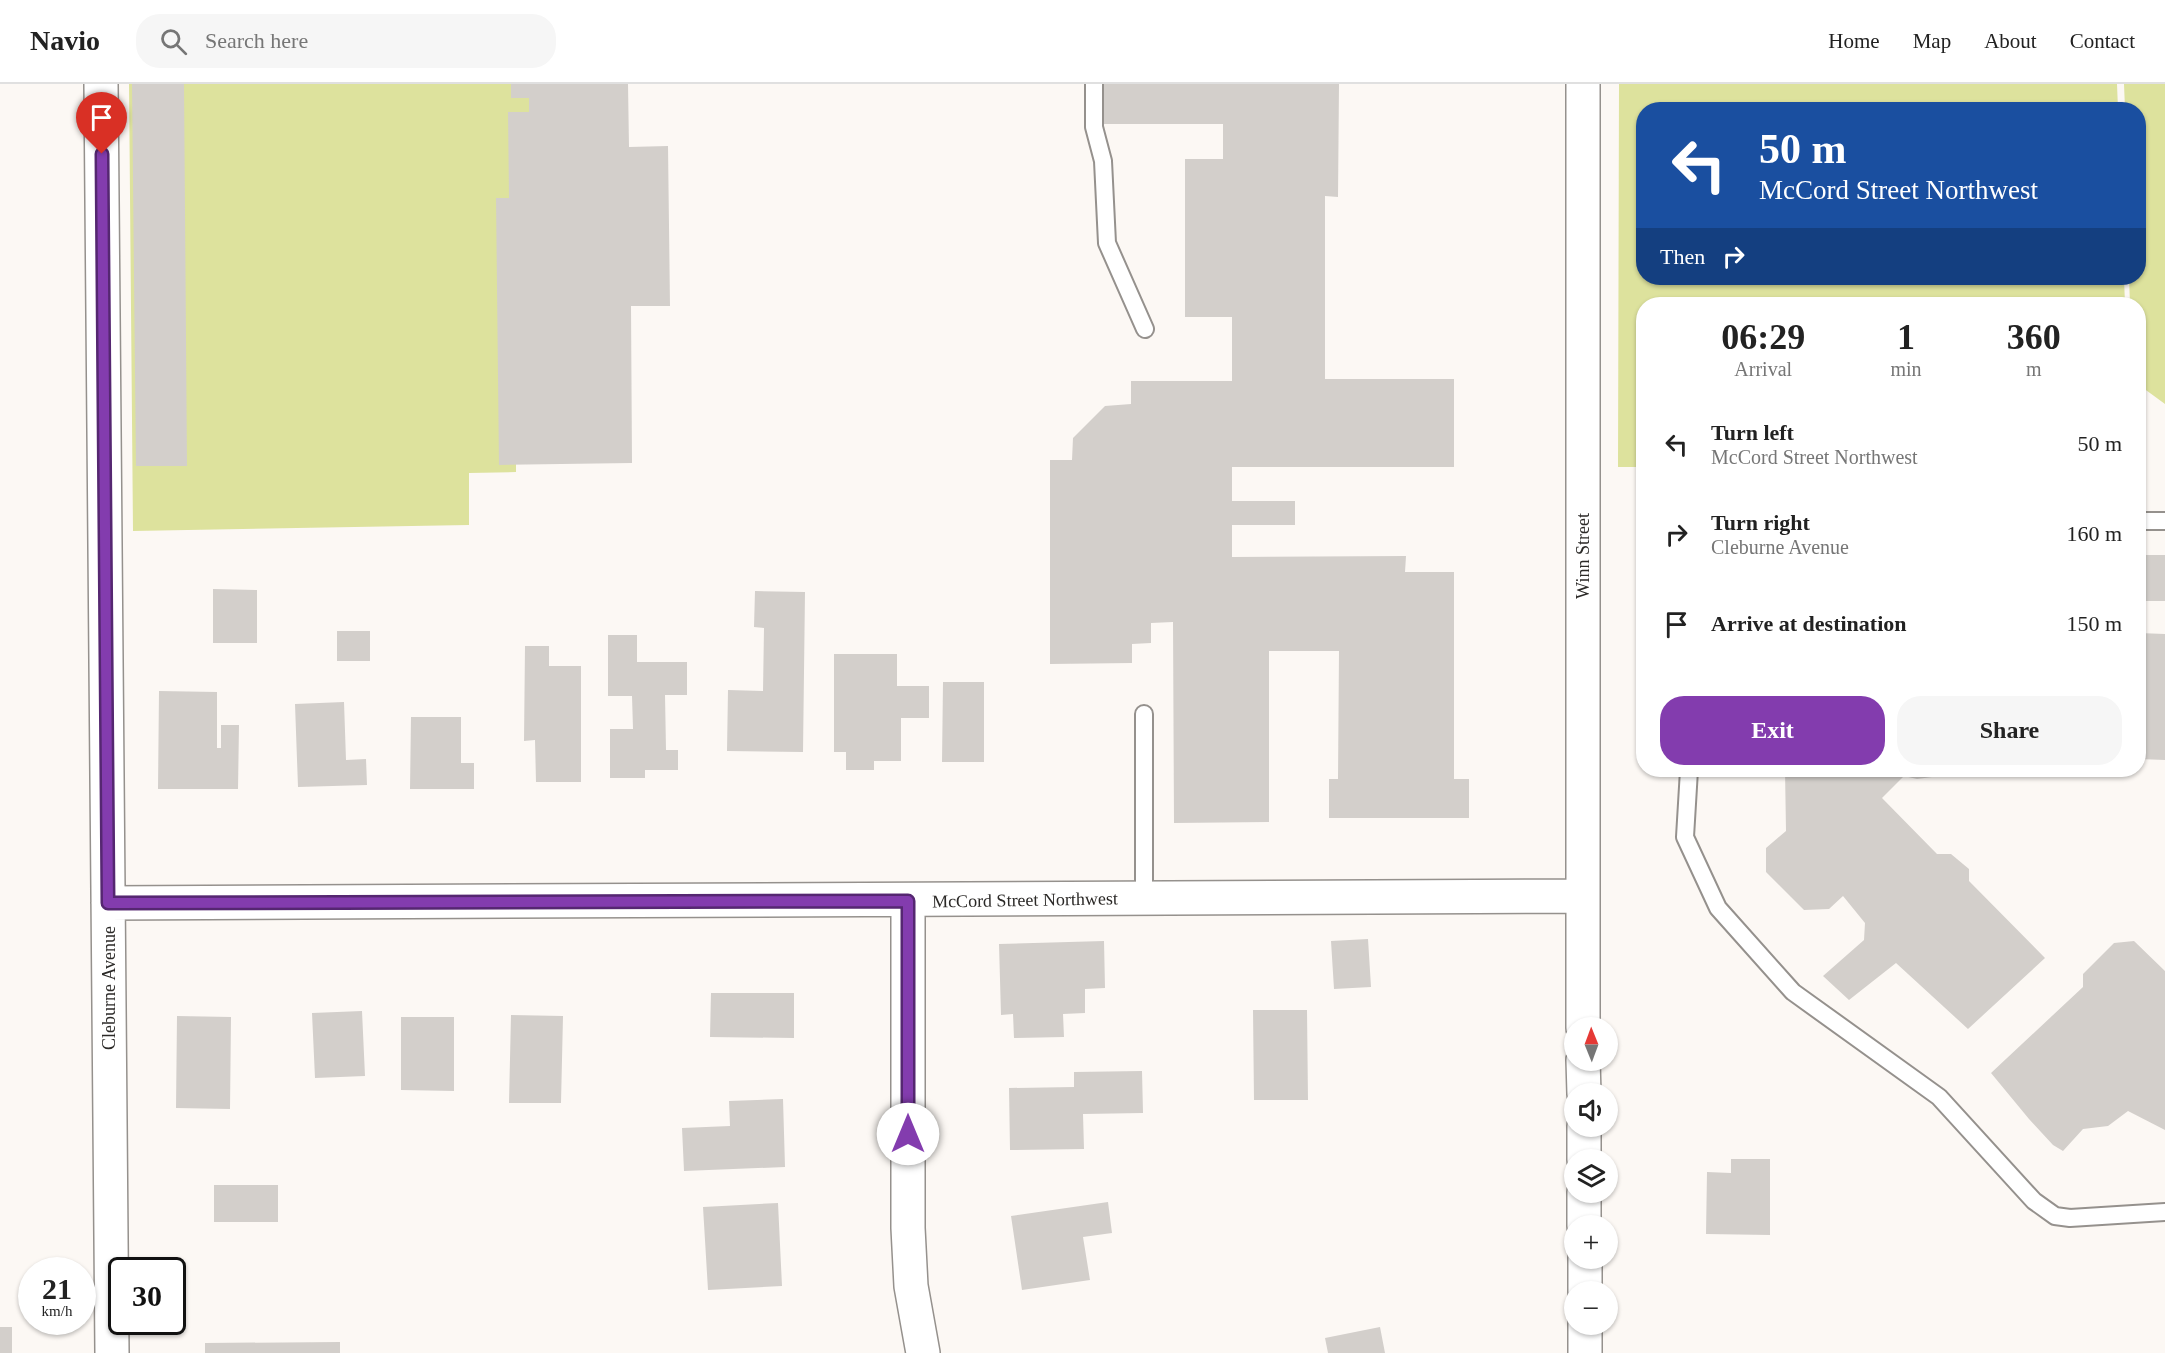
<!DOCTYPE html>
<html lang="en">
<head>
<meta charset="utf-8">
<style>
  body { margin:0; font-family:"Times New Roman",serif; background:#f6f6f6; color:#222; height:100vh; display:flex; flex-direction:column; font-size:22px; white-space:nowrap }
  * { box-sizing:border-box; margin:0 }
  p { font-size:20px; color:#767676 }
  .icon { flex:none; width:33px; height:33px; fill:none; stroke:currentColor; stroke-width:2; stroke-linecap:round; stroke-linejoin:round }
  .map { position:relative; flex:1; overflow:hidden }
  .panel { position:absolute; left:1636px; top:213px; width:510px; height:480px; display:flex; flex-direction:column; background:#fff; border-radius:24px; box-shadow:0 2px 4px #0004 }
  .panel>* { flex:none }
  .top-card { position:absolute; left:1636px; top:18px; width:510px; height:183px; border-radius:24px; box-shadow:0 2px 4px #0004; background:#1a4fa0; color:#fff; overflow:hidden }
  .needle { width:39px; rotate:359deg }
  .fabs { position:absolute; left:1564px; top:933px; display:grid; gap:12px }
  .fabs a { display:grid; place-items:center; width:54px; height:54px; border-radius:50%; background:#fff; box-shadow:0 2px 4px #0004; font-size:30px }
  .speed { position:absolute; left:18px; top:1173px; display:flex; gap:12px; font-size:30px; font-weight:700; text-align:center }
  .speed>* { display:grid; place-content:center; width:78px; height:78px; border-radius:50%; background:#fff; box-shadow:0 2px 4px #0004; line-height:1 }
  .speed small { font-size:15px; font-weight:400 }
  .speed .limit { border:3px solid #111; border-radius:9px; background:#fff; color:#111 }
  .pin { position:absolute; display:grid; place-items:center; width:51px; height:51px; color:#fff; margin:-62px -26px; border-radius:50% 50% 50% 0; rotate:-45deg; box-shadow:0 0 6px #0007 }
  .pin .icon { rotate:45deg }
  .me { position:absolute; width:66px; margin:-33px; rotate:0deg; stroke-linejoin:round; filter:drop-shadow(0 0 4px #0008) }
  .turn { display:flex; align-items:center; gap:21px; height:126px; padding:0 24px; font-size:27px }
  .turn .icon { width:78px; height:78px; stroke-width:2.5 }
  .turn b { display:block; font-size:42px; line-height:51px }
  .then { display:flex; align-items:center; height:57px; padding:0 24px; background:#0003; gap:12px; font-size:22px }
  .eta { display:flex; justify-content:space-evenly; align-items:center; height:102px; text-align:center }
  .eta b { font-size:36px; font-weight:700; line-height:42px }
  .action { display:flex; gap:12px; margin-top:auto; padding:12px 24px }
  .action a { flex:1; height:69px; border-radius:24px; background:#833cae; color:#fff; font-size:24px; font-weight:700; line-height:69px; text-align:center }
  .action a+a { background:#f6f6f6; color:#222 }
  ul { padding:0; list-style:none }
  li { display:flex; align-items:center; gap:18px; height:90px; padding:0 24px }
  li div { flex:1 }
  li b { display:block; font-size:22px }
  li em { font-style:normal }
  header { display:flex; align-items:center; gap:36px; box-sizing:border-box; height:84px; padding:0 30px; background:#fff; border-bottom:2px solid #e0e0e0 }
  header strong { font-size:28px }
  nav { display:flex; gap:33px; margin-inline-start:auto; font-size:21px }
  .search { width:420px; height:54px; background:#f6f6f6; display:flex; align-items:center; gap:15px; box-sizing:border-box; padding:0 21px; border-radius:24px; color:#767676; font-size:22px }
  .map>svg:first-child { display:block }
  .green { fill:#dde29d }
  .building { fill:#d3cfcb }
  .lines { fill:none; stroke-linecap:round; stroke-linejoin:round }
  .lane-casing { stroke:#95918d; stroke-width:20 }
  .street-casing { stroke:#95918d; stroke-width:36 }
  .lane { stroke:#fff; stroke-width:16 }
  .street { stroke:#fff; stroke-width:33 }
  .route-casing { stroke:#552771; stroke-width:15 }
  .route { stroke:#833cae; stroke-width:10 }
  .labels { text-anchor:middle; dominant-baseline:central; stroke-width:5; stroke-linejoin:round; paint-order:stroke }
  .street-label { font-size:18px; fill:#2b2927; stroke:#fff }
</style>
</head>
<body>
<header>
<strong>Navio</strong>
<div class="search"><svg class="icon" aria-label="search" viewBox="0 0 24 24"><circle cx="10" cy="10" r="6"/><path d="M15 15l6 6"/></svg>Search here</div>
<nav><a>Home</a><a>Map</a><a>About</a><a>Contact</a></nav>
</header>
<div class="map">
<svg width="2165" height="1269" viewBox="0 0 2165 1269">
  <rect width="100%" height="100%" fill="#fcf8f4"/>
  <!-- green -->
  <path class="green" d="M129,0H580L516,375V388L469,389V441L133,447Z
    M1619,0H2117L2118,25L1644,26V194H2124L2125,220H1644V383H1618Z
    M2124,0H2165V320L2139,301V220H2130L2129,194H2139V26L2125,25Z"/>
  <!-- building -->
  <path class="building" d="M132,0H184L187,382H136Z
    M511,0H628L629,63L668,62L670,222H631L632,379L499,381L496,114H509L508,28H529V14H511Z
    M1103,0H1339L1338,113L1325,112V295H1454V383H1232V417H1295V441H1232V473L1406,472L1405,488H1454V695H1469V734H1329V695H1338L1339,567H1269V738L1174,739L1173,538L1151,539V559L1132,560V579L1050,580V376H1072L1073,354L1105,322L1131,320V297H1232V233H1185V75H1223V40H1103Z
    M2139,471H2165V517H2139Z
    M213,505L257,506V559H213Z
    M755,507L805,508L803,668L727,667L728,606L763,607L764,544L754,543Z
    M337,547H370V577H337Z
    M2139,549L2165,550V676L2139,675Z
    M608,551H637V578H687V611H665L666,666H678V686H645V694H610V645H633L632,612H608Z
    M525,562H549V582H581V698H536L535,656L524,657Z
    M834,570H897V602H929V634H901V677H874V686H846V668H834Z
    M943,598H984V678H942Z
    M159,607L217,608V664H221V641H239L238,705H158Z
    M344,618L346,676L366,675L367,701L298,703L295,620Z
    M411,633H461V679H474V705H410Z
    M1785,686H1934L1932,693L1917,695L1904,692L1882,714L1937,770H1951L1969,785V797L2045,874L1968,945L1896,879L1849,916L1823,892L1864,856L1865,839L1843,812L1829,825L1804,826L1766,788V764L1786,747Z
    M1368,855L1371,903L1334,905L1331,857Z
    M1104,857L1105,904L1085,905V929L1063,930L1064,953L1014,954L1013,930L1001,931L999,860Z
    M2134,857L2165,887V1046L2128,1027L2108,1042L2083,1045L2063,1067L2053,1061L2029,1035L1991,989L2083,903V890L2114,859Z
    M711,909H794V954L710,953Z
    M1253,926H1307L1308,1016H1254Z
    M362,927L365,992L315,994L312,929Z
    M511,931L563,932L561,1019H509Z
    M177,932L231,933L230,1025L176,1024Z
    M401,933H454V1007L401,1006Z
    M1142,987L1143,1029L1083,1030L1084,1065L1010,1066L1009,1004L1074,1003V988Z
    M783,1015L785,1083L684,1087L682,1044L730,1042L729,1017Z
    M1731,1075H1770V1151L1706,1150L1707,1088L1731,1089Z
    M214,1101H278V1138H214Z
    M1108,1118L1112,1149L1083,1153L1090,1196L1022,1206L1011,1132Z
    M778,1119L782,1202L708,1206L703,1123Z
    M0,1243H12V1269H0Z
    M1380,1243L1385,1269H1328L1325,1254Z
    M340,1258V1269H205V1259Z"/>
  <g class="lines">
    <defs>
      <path id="lane" d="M1094,0V43L1103,77L1107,159L1145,245
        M2139,437H2165
        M1144,630V814
        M1689,686L1685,753L1718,824L1793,908L1939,1013L2034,1117L2055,1132L2070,1134L2165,1128"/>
      <path id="street" d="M101,0L112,1269
        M908,817V1144L911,1202L923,1269
        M108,819L1582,812
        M1583,944V0
        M1583,976L1584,1010
        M1584,1042V1076
        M1584,1108V1142
        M1585,1174V1208
        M1585,1240V1269"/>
    </defs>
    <!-- lane casing -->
    <use href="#lane" class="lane-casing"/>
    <!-- street casing -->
    <use href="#street" class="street-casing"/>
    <!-- lane -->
    <use href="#lane" class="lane"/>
    <!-- street -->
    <use href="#street" class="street"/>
  </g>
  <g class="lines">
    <defs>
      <path id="route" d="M102,70L108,819L908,817V1050"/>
    </defs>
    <!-- route casing -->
    <use href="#route" class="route-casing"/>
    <!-- route -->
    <use href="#route" class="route"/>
  </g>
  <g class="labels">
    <!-- street labels -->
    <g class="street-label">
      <text transform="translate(1583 472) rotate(-90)">Winn Street</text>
      <text transform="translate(1025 816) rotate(-1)">McCord Street Northwest</text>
      <text transform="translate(109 904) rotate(-90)">Cleburne Avenue</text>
    </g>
  </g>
</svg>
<div class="fabs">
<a><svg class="needle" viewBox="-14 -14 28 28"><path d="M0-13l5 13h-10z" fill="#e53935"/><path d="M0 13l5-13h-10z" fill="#767676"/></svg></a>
<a><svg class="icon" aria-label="sound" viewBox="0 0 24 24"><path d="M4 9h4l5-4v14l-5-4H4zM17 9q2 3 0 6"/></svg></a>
<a><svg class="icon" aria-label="layers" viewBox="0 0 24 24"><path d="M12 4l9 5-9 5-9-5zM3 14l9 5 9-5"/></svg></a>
<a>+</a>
<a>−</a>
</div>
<div class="speed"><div>21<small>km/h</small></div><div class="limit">30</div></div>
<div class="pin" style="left:102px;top:70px;background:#d93025"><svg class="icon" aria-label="arrive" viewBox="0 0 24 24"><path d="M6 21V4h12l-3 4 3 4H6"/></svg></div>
<svg class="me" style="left:908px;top:1050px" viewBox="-20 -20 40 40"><circle r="19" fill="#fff"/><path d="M0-13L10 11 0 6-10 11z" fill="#833cae"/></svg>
<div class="top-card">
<div class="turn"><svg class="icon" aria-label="left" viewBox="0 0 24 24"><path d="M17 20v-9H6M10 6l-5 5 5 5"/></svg><div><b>50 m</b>McCord Street Northwest</div></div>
<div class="then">Then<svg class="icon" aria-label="right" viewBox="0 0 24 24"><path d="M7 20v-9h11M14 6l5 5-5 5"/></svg></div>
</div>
<section class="panel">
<div class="eta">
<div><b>06:29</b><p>Arrival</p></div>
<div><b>1</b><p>min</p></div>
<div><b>360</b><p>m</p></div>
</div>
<ul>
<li><svg class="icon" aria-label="left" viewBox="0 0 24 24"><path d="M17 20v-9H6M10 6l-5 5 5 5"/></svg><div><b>Turn left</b><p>McCord Street Northwest</p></div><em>50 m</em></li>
<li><svg class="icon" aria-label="right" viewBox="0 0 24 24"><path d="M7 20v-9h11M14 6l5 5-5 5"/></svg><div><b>Turn right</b><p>Cleburne Avenue</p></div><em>160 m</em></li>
<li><svg class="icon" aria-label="arrive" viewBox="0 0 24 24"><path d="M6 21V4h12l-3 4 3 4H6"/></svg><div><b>Arrive at destination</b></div><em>150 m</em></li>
</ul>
<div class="action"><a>Exit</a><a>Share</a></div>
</section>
</div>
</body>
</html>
